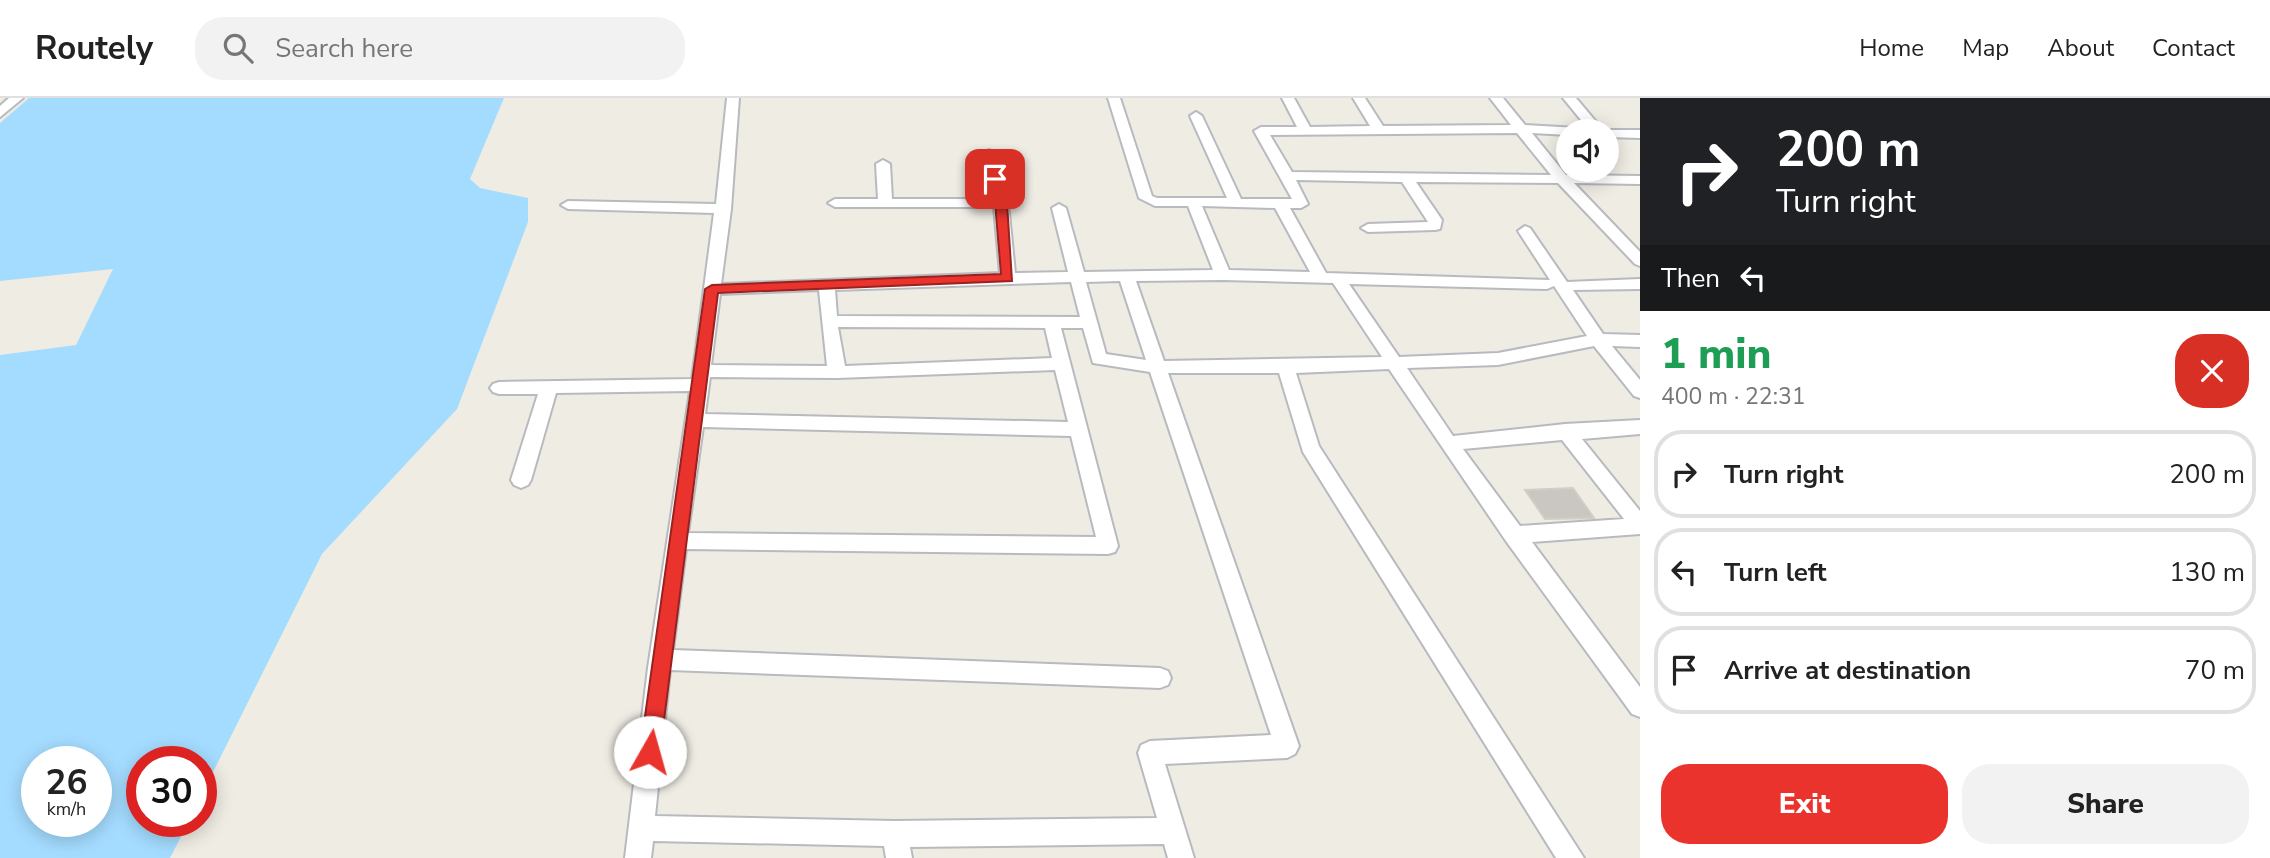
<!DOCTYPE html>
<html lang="en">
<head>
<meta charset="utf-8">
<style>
  body { margin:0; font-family:"Nunito Sans",sans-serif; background:#f2f2f2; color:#222; height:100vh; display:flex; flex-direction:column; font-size:26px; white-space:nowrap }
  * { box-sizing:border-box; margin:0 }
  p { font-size:23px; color:#767676 }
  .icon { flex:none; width:38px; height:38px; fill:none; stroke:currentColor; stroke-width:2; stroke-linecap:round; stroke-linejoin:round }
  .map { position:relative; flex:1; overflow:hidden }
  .drawer { display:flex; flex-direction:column; background:#fff; width:630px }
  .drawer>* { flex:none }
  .top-card { background:#202124; color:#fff; overflow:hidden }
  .fabs { position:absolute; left:1556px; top:21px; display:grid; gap:14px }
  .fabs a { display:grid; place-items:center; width:63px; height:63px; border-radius:50%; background:#fff; box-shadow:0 4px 18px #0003; font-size:35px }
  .speed { position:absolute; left:21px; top:648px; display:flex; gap:14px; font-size:35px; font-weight:700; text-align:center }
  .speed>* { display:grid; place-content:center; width:91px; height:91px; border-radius:50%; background:#fff; box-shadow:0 4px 18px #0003; line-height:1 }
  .speed small { font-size:18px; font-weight:400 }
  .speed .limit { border:10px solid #d22; background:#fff; color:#111 }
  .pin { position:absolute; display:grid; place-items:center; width:60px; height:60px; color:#fff; margin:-30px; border-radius:14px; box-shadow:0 4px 10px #0006 }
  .me { position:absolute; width:77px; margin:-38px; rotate:7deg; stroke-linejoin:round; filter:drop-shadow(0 0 5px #0008) }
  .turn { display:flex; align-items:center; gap:24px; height:147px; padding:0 21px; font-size:32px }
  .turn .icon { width:91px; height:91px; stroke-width:2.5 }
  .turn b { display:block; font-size:49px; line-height:60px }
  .then { display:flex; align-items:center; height:66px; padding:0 21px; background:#0003; gap:14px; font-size:26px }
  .round { display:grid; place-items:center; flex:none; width:74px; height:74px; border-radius:28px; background:#f2f2f2 }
  .head { display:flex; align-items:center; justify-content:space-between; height:119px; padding:0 21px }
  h1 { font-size:42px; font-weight:800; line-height:52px; color:#1e9e55 }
  .action { display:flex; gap:14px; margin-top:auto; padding:14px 21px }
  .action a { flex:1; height:80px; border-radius:28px; background:#eb332e; color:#fff; font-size:28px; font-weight:800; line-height:80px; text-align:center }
  .action a+a { background:#f2f2f2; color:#222 }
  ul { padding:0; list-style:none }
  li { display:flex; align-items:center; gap:21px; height:88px; margin:0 14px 10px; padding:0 7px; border:4px solid #e0e0e0; border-radius:28px }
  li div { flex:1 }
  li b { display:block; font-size:26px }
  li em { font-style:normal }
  header { display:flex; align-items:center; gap:42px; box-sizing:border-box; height:98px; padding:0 35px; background:#fff; border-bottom:2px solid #e0e0e0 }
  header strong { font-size:33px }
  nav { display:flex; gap:38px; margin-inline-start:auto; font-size:24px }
  .search { width:490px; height:63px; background:#f2f2f2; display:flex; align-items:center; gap:18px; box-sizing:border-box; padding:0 24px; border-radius:28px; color:#767676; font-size:26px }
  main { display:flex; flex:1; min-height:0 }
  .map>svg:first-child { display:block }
  .water { fill:#a4dcff; fill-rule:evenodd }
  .building { fill:#cac7c2; stroke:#d4cdc3; stroke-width:2 }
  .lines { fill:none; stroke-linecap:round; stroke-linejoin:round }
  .minor-casing { stroke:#b7babe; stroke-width:4 }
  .minor { fill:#fff; fill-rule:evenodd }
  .route { fill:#eb332e; stroke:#99211e; stroke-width:2 }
</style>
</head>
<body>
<header>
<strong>Routely</strong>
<div class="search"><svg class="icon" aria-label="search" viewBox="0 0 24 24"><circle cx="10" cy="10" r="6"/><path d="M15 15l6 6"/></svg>Search here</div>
<nav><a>Home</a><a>Map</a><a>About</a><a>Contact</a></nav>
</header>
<main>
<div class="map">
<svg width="1640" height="760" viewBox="0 0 1640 760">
  <rect width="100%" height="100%" fill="#efece4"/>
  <!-- water -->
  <path class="water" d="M29,0H504L470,81L480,90L528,100V124L457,311L322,456L201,698V663H142V723H189L170,760H0V257L76,247L113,171L0,183V25ZM37,663H96V723H37Z"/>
  <!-- building -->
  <path class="building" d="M1573,390L1594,420L1545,421L1525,392Z"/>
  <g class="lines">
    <defs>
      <path id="minor" d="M9,0H23L0,19V8Z
        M727,0H739L731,111L721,186L1000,175L994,109H835L828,105L835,101H878L876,66L883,62L890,66L892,101H993L982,56L989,52L996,56L1008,105L1015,175L1068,174L1052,110L1059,106L1066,110L1084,174L1213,172L1188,108H1155L1139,100L1108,0H1120L1152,98L1157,100H1227L1190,18L1196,14L1202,18L1241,101H1292L1254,33L1261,29H1297L1282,0H1294L1310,29L1370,28L1353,0H1365L1383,28L1511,27L1490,0H1503L1525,27L1578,30L1579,33H1568V37L1532,35L1566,77L1640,78V86L1574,85L1640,154V168L1635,166L1558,85L1416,84L1442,122L1440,131L1435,132L1368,134L1361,130L1368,126L1428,124L1402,84L1296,82L1308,106L1301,110H1290L1326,175L1550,182L1518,133L1525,128L1530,130L1567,184L1640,181V191L1573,192L1603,236L1640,237V249L1612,248L1640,282V300L1634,298L1594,248L1498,267L1407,270L1453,338L1565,326L1640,322V336L1582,341L1640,413V436L1532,444L1640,589V619L1632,616L1506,443L1389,271L1296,275L1319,348L1584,760H1556L1303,354L1279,275H1168L1299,648L1295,656L1287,660L1165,666L1194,760H1168L1164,746L910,749L912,760H886L884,748L653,743L651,760H625L648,570L690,293L556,295L531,382L528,387L521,390L514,387L511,382L538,296H499L493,294L490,290L493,286L499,284L692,281L714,115L568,111L561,107L568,103L716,106ZM1517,35L1551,77L1292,74L1270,37ZM1202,108L1275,110L1310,174L1229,172ZM1223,182L1333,185L1382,259L1164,263L1136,183ZM1120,183L1146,262L1106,256L1086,184ZM1071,184L1080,219L837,218L835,192ZM1349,186L1547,191L1554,188L1587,238L1498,255L1399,259ZM819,192L827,268L711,267L720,196ZM838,229L1045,230L1052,260L845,268ZM1061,230H1083L1093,265L1150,274L1271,637L1150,643L1141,647L1138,655L1157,720L895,723L655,718L670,572L1160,590L1168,587L1171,580L1168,573L1160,570L673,552L686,451L1108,456L1115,454L1118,448ZM1055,272L1068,324L705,316L710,279L837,280ZM703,329L1071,338L1096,439L688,435ZM1562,342L1624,421L1520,428L1463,351Z
        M1563,0H1576L1603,32H1640V40L1606,39V33H1590Z"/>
    </defs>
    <!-- minor casing -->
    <use href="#minor" class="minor-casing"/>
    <!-- minor -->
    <use href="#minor" class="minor"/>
  </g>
  <!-- route -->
  <path class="route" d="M995,77L1001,81L1007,105L1012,183L718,195L660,654L657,661L650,664L643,661L640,654L705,191L712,187L1001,176L995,105L989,81Z"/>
</svg>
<div class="fabs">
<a><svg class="icon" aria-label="sound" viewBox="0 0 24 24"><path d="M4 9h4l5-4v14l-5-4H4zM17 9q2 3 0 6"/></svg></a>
</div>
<div class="speed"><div>26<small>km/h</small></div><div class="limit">30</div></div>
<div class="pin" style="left:995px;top:81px;background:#d93025"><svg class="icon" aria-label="arrive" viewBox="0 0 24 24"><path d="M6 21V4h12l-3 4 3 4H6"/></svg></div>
<svg class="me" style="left:650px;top:654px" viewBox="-20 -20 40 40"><circle r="19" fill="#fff"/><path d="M0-13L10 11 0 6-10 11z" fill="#eb332e"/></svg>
</div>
<section class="drawer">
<div class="top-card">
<div class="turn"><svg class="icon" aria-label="right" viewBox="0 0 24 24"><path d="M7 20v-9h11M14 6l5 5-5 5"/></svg><div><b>200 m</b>Turn right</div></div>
<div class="then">Then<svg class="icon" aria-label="left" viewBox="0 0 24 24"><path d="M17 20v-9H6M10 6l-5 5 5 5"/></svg></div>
</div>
<div class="head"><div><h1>1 min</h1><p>400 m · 22:31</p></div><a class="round" style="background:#d93025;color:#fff"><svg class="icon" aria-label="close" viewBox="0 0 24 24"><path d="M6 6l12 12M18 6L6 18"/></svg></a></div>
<ul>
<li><svg class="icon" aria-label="right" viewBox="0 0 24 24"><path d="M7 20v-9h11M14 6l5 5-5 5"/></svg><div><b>Turn right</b></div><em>200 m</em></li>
<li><svg class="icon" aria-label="left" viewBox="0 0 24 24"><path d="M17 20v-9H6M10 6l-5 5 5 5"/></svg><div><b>Turn left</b></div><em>130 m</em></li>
<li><svg class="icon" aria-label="arrive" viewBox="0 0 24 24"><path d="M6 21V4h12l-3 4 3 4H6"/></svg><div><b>Arrive at destination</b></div><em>70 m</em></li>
</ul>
<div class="action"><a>Exit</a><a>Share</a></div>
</section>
</main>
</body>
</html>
